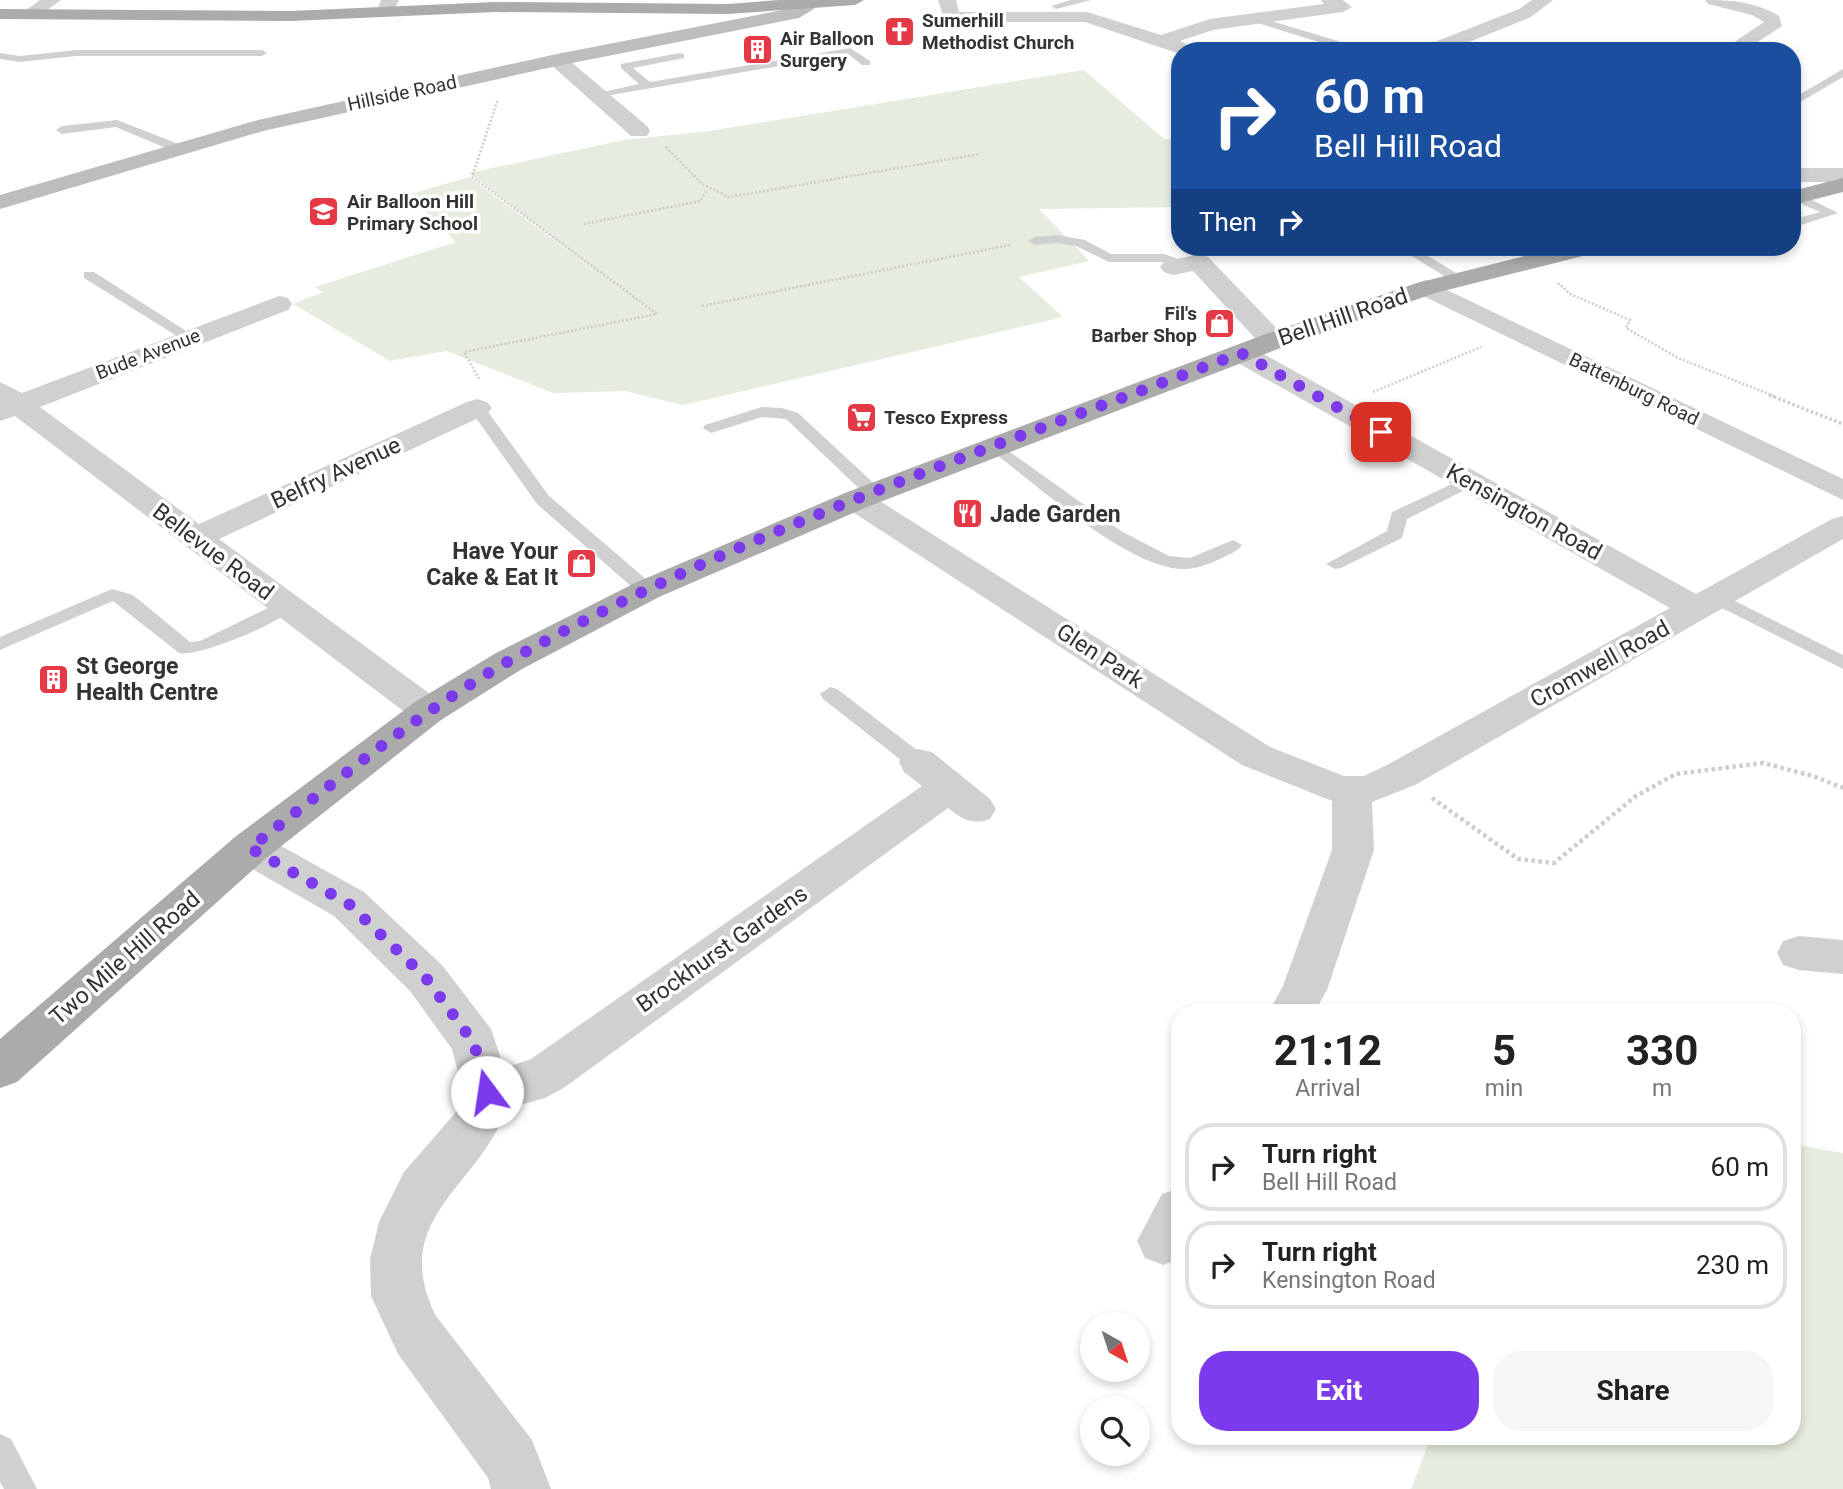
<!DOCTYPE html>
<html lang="en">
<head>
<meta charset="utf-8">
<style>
  body { margin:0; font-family:Roboto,sans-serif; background:#f6f6f6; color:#222; height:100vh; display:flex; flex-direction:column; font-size:26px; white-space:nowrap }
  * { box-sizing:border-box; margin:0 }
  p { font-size:23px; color:#767676 }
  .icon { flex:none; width:38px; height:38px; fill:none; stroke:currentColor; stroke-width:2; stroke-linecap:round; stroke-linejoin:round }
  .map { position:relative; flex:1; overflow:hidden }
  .details { position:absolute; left:1171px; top:1004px; width:630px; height:441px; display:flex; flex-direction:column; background:#fff; border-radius:28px; box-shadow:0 4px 10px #0003 }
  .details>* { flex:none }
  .guide { position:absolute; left:1171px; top:42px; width:630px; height:214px; border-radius:28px; box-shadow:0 4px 10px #0003; background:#1a4fa0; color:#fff; overflow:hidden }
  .needle { width:46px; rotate:141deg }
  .controls { position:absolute; left:1080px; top:1312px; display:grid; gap:14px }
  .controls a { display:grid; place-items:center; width:70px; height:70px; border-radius:50%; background:#fff; box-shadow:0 4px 10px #0003; font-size:35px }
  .pin { position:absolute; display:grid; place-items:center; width:60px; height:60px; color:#fff; margin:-30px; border-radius:14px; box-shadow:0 4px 10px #0006 }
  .me { position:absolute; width:77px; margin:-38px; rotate:346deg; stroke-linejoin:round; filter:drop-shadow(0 0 5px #0008) }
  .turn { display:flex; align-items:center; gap:24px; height:147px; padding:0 28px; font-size:32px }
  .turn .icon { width:91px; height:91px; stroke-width:2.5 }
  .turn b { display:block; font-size:49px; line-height:60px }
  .then { display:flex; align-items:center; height:66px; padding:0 28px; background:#0003; gap:14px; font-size:26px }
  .eta { display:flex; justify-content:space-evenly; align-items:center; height:119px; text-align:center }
  .eta b { font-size:42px; font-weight:700; line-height:49px }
  .action { display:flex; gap:14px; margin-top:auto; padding:14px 28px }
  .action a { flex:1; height:80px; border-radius:28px; background:#7c3aed; color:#fff; font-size:28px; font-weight:700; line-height:80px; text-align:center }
  .action a+a { background:#f6f6f6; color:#222 }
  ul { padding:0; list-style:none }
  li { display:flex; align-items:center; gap:21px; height:88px; margin:0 14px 10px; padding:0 14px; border:4px solid #e0e0e0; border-radius:28px }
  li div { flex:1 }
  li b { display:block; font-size:26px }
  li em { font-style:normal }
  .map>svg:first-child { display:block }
  .green { fill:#e6ecdf }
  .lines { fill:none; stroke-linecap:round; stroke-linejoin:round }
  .path-far2 { stroke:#cdcdcd; stroke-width:2.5; stroke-dasharray:2 2; stroke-linecap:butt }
  .path-far1 { stroke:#cdcdcd; stroke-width:3.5; stroke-dasharray:2.5 2.5; stroke-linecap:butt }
  .path { stroke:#cdcdcd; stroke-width:4.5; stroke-dasharray:3.5 3.5; stroke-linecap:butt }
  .lane { fill:#d0d0d0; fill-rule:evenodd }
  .street { fill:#d0d0d0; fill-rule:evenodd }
  .secondary { fill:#bdbdbd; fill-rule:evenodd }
  .primary { fill:#ababab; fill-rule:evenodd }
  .route { stroke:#7c3aed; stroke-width:12; stroke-dasharray:0 21.6 }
  .labels { text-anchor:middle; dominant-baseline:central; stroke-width:7; stroke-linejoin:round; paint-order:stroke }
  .far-poi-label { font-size:19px; font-weight:bold; fill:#333; stroke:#fff; text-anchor:start }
  .far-street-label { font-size:19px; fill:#333; stroke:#fff }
  .street-label { font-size:23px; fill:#333; stroke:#fff }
  .poi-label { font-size:23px; font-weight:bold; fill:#333; stroke:#fff; text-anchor:start }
</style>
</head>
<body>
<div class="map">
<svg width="1843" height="1489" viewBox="0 0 1843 1489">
  <rect width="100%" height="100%" fill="#fff"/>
  <!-- green -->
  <path class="green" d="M1084,70L1164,139L1179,138V207L1039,209L1089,261L1019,277L1063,317L683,405L625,391L553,393L446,351L390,361L293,304L323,292L315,287L456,242L408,195L469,177L585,263L469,173L624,140L710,131Z
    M1792,1144L1843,1153V1489H1411L1431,1437H1792Z"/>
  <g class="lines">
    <!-- path-far2 -->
    <path class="path-far2" d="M666,147L702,184L729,197L980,154
      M584,224L700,201L707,190
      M1558,283L1570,294L1630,320L1626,328L1678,358L1774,396
      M702,306L1010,245
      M479,379L464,352L657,314L472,177L498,99
      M1373,392L1481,347"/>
    <!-- path-far1 -->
    <path class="path-far1" d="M1769,395L1843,424"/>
    <!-- path -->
    <path class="path" d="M1432,798L1518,859L1554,863L1636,796L1676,774L1763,763L1813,776L1843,788"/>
    <!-- lane -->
    <path class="lane" d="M1071,0H1091L1056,9L1051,6Z
      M1255,16L1364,49L1365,51H1348L1251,21Z
      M850,48L870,61V65H862L848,54L600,97L594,94L639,84L621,68V64L680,53L684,54V58L633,68L650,82Z
      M76,50H262L267,53L262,56H76L20,62L0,59V53L20,56Z
      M1843,69V77L1792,107V99Z
      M117,120L181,145L183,148L173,151L116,127L62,134L56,130L62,126Z
      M1792,194H1800L1838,213L1792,228V220L1820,212L1792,200Z
      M1057,235L1085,240L1111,254H1164L1193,264L1186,268L1164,262H1109L1076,246L1057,243L1035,245L1028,241L1035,237Z
      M1397,247H1413L1466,279L1454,282Z
      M84,272H94L197,338L195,341H185L84,278Z
      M477,403L483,405L549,496L654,586L656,590L654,594H640L537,504L469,408Z
      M762,407L782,408L798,413L880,489L883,493L880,497H868L786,419L762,417L711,433L703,428L705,425Z
      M996,442L1121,531L1169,556L1190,558L1233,540L1242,545C1237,552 1227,555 1220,559C1209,564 1196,569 1184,569C1127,569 1037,484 990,450L988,447Z
      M1469,476L1478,481L1475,485L1407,519L1402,538L1341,568L1335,569L1326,564L1387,531L1392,512Z
      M112,589L133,595L190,642L200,641L278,603L285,601L294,607C283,622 198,658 179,653L113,601L0,650V637Z
      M1717,592L1843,655V669L1710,602L1708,598Z
      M830,687L837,689L926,757L929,762L926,767H910L823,699L820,694Z
      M0,1434L11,1439L37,1489H4L0,1482Z"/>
    <!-- street -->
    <path class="street" d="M40,0H61L36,18H24L21,14Z
      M381,0H399L392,14H380L377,10Z
      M938,0H956L959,12H1087L1161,35L1210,19L1324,4L1321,0H1343L1352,7L1343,12L1213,30L1180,41L1199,51H1180V54L1085,22H954L944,18Z
      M1532,0H1553L1531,17L1447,51H1420L1422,47L1519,9Z
      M1705,0C1733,0 1755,2 1779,16L1782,26L1744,51H1721L1764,22L1752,15L1708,4Z
      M557,54L564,56L647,126L650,131L647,136H631L550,64L547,60Z
      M1792,168H1843V182H1792Z
      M1199,254L1208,257L1283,335L1287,341L1283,347H1263L1193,271L1173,275L1164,272L1160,267L1164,262Z
      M1426,280L1843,479V500L1417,293L1413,288L1417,283Z
      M279,296L288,298L292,304L288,310L40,407L199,524L467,402L477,399L487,402L492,408L487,414L219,539L441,702L447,711L441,720L428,724L415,720L15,416L0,421V382L22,393Z
      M1241,345L1251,347L1696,594L1832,519L1843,516V539L1415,785L1372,802L1374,850L1327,990L1314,1013H1268L1283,986L1332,850V801L1242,765L845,507L840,500L845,493L856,490L867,493L1270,747L1344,776H1364L1387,765L1670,608L1231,359L1227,353L1231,347Z
      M918,749L932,752L990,799L996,809L990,819C972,825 963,820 948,808L565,1087L545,1098L506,1109C480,1187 387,1218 436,1316L532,1440L551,1489H491L488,1478L398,1354L371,1296L370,1259L379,1222L404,1172L456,1112L463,1092L452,1049L410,991L334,916L235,859L229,848L235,837L250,833L265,837L364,892L442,965L491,1029L504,1068L531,1059L922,786L904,772L899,762L904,752Z
      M1799,936L1843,940V974L1799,970L1783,965L1777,953L1783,941Z
      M1180,1188V1259L1163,1265L1145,1258L1137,1241L1162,1194Z"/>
    <!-- secondary -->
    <path class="secondary" d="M804,0L812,1L814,9L799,18L557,66L263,131L0,209V195L258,120L557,54L788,9Z"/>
    <!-- primary -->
    <path class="primary" d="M779,0H864L855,5L728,14L495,12L291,21L0,19V9L291,11L495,2L728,4Z
      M1843,178V192L1792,205V191Z
      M1561,247H1602L1599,252L1435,293L1283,347L867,507L659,597L522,669L441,720L265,859L17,1082L0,1088V1039L235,837L415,702L496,653L635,583L845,493L1263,335L1417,283Z"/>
  </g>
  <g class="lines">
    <!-- route -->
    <path class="route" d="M487,1092L474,1043L426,978L349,904L250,848C334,783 416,714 509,661C738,532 996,447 1241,353L1381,432"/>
  </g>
  <!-- icons -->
  <defs>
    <symbol id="church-square" viewBox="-11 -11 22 22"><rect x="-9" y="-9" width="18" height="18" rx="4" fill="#e63946" stroke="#fff"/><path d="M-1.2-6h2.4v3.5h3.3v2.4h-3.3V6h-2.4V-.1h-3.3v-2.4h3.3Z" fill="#fff"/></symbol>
    <symbol id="building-square" viewBox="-11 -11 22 22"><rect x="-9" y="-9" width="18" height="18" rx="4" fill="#e63946" stroke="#fff"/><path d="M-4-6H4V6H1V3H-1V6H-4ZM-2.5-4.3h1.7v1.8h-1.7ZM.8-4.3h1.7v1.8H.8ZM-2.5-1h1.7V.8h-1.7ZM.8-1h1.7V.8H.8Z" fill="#fff"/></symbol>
    <symbol id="school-square" viewBox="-11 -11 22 22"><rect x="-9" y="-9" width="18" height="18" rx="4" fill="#e63946" stroke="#fff"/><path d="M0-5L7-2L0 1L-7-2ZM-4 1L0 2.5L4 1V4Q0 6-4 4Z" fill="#fff"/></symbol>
    <symbol id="shop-square" viewBox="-11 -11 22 22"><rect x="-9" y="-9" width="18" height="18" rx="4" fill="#e63946" stroke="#fff"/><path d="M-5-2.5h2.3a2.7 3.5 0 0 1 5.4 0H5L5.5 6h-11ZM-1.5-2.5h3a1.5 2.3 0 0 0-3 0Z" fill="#fff"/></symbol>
    <symbol id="supermarket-square" viewBox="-11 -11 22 22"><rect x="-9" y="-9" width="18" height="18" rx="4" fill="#e63946" stroke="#fff"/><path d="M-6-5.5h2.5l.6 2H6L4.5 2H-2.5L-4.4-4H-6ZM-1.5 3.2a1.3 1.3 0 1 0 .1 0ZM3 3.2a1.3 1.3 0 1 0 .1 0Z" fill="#fff"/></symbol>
    <symbol id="restaurant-square" viewBox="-11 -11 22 22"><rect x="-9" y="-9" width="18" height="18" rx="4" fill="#e63946" stroke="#fff"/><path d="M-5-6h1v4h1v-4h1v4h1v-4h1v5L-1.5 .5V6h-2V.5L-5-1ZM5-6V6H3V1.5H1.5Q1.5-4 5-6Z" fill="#fff"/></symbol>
  </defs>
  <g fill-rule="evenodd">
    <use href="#church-square" x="882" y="14" width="35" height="35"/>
    <use href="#building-square" x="740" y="32" width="35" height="35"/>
    <use href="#school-square" x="306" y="194" width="35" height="35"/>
    <use href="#shop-square" x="1202" y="306" width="35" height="35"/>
    <use href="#supermarket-square" x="844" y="400" width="35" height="35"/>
    <use href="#restaurant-square" x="950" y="496" width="35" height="35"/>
    <use href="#shop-square" x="564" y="546" width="35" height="35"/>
    <use href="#building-square" x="36" y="662" width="35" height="35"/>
  </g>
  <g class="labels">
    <!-- far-poi labels -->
    <g class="far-poi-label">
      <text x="922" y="20">Sumerhill<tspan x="922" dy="22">Methodist Church</tspan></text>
      <text x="780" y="38">Air Balloon<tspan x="780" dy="22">Surgery</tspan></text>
      <text x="347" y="201">Air Balloon Hill<tspan x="347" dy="22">Primary School</tspan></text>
      <text x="1197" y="313" text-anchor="end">Fil's<tspan x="1197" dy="22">Barber Shop</tspan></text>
      <text x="884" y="417">Tesco Express</text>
    </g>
    <!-- far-street labels -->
    <g class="far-street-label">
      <text transform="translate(402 93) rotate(-12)">Hillside Road</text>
      <text transform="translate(148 354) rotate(-21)">Bude Avenue</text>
      <text transform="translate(1634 389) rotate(26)">Battenburg Road</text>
    </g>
    <!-- street labels -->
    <g class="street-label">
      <text transform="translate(1343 317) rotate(-19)">Bell Hill Road</text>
      <text transform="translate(336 473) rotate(-25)">Belfry Avenue</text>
      <text transform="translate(1524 512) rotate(29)">Kensington Road</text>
      <text transform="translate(213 552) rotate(37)">Bellevue Road</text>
      <text transform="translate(1100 656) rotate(33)">Glen Park</text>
      <text transform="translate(1600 664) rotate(-29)">Cromwell Road</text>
      <text transform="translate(722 949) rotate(-35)">Brockhurst Gardens</text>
      <text transform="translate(125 958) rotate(-41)">Two Mile Hill Road</text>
    </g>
    <!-- poi labels -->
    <g class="poi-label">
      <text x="990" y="514">Jade Garden</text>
      <text x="558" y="551" text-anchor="end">Have Your<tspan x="558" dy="26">Cake &amp; Eat It</tspan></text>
      <text x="76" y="666">St George<tspan x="76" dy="26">Health Centre</tspan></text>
    </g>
  </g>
</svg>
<div class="controls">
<a><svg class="needle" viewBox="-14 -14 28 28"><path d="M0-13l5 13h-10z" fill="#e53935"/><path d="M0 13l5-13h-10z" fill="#767676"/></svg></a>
<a><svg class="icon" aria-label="search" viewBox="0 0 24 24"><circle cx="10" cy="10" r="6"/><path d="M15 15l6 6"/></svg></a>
</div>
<div class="pin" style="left:1381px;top:432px;background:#d93025"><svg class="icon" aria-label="arrive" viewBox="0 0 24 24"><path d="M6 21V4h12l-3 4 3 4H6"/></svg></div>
<svg class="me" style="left:487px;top:1092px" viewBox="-20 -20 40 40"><circle r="19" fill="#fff"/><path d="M0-13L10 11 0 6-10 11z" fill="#7c3aed"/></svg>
<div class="guide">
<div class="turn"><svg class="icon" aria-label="right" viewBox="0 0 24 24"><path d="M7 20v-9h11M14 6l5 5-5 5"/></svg><div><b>60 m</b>Bell Hill Road</div></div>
<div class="then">Then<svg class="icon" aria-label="right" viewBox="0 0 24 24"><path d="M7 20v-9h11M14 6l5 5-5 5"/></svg></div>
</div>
<section class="details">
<div class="eta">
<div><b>21:12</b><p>Arrival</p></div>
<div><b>5</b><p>min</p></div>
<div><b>330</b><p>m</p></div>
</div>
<ul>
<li><svg class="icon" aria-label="right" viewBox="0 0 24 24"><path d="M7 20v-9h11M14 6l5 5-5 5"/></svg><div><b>Turn right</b><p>Bell Hill Road</p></div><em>60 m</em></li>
<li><svg class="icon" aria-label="right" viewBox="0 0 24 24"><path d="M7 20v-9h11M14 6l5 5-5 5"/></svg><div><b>Turn right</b><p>Kensington Road</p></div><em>230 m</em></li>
</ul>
<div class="action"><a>Exit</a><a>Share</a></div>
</section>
</div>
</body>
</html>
